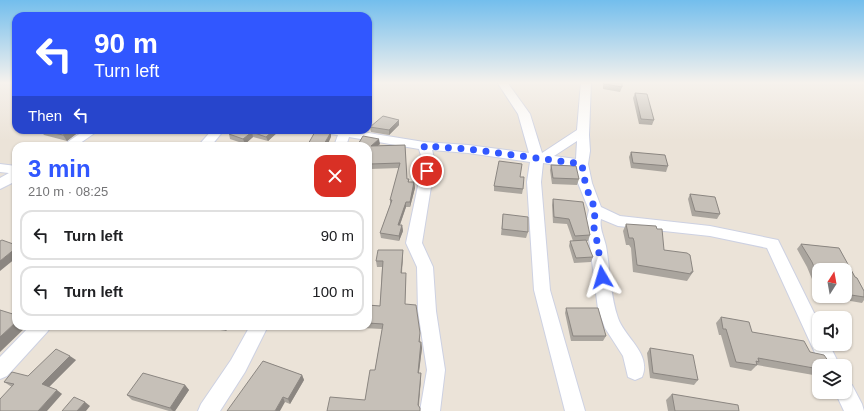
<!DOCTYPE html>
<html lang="en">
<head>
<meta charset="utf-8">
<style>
  body { margin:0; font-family:Helvetica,sans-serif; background:#f2f2f2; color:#202124; height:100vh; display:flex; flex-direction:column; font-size:15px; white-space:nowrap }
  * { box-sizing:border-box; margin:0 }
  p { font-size:13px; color:#757577 }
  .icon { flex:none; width:22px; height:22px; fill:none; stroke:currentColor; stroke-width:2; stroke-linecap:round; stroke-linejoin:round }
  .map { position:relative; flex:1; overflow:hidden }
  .sheet { position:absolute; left:12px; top:142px; width:360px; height:188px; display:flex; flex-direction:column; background:#fff; border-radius:12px; box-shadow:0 1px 3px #0004 }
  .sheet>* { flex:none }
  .banner { position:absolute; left:12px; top:12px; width:360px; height:122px; border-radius:12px; box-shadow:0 1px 3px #0004; background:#3157ff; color:#fff; overflow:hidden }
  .needle { width:26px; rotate:11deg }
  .fabs { position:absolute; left:812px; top:263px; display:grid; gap:8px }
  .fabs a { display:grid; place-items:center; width:40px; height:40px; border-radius:8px; background:#fff; box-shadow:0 1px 3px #0004; font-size:20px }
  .pin { position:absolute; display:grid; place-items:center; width:34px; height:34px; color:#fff; margin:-17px; border:2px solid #fff; border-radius:50%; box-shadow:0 1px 4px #0007 }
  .me { position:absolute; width:44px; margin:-22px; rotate:353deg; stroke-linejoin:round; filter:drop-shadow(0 0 3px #0008) }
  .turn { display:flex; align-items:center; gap:14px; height:84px; padding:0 16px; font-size:18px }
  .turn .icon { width:52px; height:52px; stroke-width:2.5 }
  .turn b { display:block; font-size:28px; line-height:34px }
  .then { display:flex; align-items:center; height:38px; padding:0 16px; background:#0003; gap:8px; font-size:15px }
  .round { display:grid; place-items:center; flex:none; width:42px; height:42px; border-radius:12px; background:#f2f2f2 }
  .headline { display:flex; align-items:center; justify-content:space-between; height:68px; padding:0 16px }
  h1 { font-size:24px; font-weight:600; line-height:30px; color:#3157ff }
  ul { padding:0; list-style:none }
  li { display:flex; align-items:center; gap:12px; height:50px; margin:0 8px 6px; padding:0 8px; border:2px solid #e0e0e0; border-radius:12px }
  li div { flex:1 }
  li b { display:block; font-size:15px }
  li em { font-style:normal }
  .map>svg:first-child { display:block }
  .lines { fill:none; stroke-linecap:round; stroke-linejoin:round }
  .minor-casing { stroke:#cdd1e2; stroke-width:2 }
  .minor { fill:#fff; fill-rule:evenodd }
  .wall { fill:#aaa59e }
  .shaded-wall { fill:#8b8681 }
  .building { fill:#c6c0b8; stroke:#8b8681 }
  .route { stroke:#3157ff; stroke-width:7; stroke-dasharray:0 12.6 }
</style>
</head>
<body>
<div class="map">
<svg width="864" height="411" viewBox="0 0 864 411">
  <rect width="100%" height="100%" fill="#ebe3d8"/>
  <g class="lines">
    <defs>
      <path id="minor" d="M497,82H507L530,114L542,153L577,130L581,82H591L589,135L590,151L588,164L592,183L601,207L620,216L710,226L778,240L819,323V344H829L840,366H821L767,248L710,236L618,226L601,219C599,227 604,237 606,246C610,269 610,295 618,318C625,338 652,354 642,377L635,380L628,377L623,356L605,328L598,309L590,245L586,223L589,210L578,183L576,167L543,163L541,182L550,290L585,411H565L534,290L527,182L530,162L468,153L432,150L435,162L422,243L433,267L436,311L445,370L440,411H420L427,370L418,311L417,267L406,243L423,162L419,149L349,137L346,146H334L338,135L323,133L321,130H350L424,142L468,145L529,153L518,114ZM577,141L576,159L554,156Z
        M85,130H99L76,146H62Z
        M212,130H224L211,146H198Z
        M0,164L16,166V181L0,189V178L9,173L0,172Z
        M30,326H51L48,331L7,376L0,379V357Z
        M250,326H268L245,372L220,411H198L201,404L231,360Z
        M845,382L852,385L862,404L864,411H844L835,392H845Z"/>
    </defs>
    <!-- minor casing -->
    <use href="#minor" class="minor-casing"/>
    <!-- minor -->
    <use href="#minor" class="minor"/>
  </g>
  <!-- wall -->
  <path class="wall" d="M603,82H622V87L620,92L603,89Z
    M635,93L654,120L652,125L639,124L633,98Z
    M399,120V125L389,135L371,132L370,127Z
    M40,130H80V131L67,141L44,135Z
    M140,130H162L157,134L141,132Z
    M234,130H279V131L268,141L253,137L245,144L230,139L229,134Z
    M380,144L377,146L405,145L407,179H409V182H414L415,188L410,207H406L400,225H402L403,231L399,241L381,238L380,233L390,205V200L399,168L370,169L369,174H368V146Z
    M631,152L668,166L666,172L631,168L629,157Z
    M551,165L579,179L577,185L552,184L550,170Z
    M520,177L523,189L522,194L494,191V186Z
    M690,194L720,214L717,219L692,216L688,199Z
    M553,199L590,235L588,241H586L593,257L591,262L574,263L569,246L570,241H573L567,224L553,223L552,205Z
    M503,214L528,232L526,238L501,235Z
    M626,224L664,250L693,272L687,281L633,272L631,248L629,245H626L623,231Z
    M801,244L839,248L855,277L857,278L864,291V300L862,303L822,296H845V270H819V296L807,267L797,249Z
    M403,250V256L402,273L406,278L405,304L420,333V342H421L422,348L419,373H421V378L419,406L420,408V411H327L365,400L375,370L382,329L362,328V326H368V305L380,306L382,267H377L376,261Z
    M566,308L606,336L603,341H571L565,313Z
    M721,317L752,332L810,352L819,366V376L757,365L751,371L730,367L721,335H719L716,323Z
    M197,326H229L226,331Z
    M650,348L698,380L694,385L650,378L647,353Z
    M76,360L49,387L62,394L12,387L4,382L28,376Z
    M263,361L302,375L304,380L290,404L285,402Z
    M185,385L189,390L175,411H169L132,400L127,395Z
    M672,394L739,411H668L666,400Z"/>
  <!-- shaded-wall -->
  <path class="shaded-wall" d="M399,120V125L389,135V130Z
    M71,130H80V131L67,141L63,135Z
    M155,130H162L157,134Z
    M274,130H279V131L268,141L266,137Z
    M252,132L253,137L245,144L243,139Z
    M331,132V137L327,146H323Z
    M379,139L380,144L372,151L371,146Z
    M370,164V169L369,174L368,169Z
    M414,182L415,188L410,207V202Z
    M406,202V207L398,230V225Z
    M402,225L403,231L399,241V236Z
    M16,248V258L0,271V261Z
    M403,250V256L401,278V273Z
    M16,322V326H27L0,352V337Z
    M224,326H229L226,331Z
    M421,342L422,348L418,378V373Z
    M70,356L76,360L48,388L42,384Z
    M421,373V378L418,409V405Z
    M302,375L304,380L290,404L288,399Z
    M185,385L189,390L175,411H173L170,408Z
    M57,390L62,394L47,411H38Z
    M283,397L285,402L280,411H275Z
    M85,402L90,406L86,411H77Z"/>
  <!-- building -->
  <path class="building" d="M604,82H622V87L604,84Z
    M635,93L647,94L654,120L641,119Z
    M383,116L399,120L389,130L370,127Z
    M40,130H71L63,135Z
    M234,130H274L266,137L252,132L243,139L229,134Z
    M316,130L331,132L323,146H307Z
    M363,136L379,139L371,146L405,145L407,179H409L408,182H414L410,202H406L398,225H402L399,236L380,233L392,200H390L400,163L370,164L368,169V146H357Z
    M631,152L665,155L668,166L633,163Z
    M499,161L522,164L520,177H524L523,189L494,186Z
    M551,165L576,166L579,179L553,178Z
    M690,194L715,197L720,214L695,211Z
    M553,199L583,202L590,235L575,236L569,219L554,217Z
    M503,214L528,217V232L502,229Z
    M626,224L656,226L657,229H662L664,250L687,253L690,255L693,272H691V274L637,265L634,241L633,238H629Z
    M2,240L16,245V248L0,261V241Z
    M586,240L593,257L576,258L570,241Z
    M801,244L839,248L855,277L857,278L864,291V297L845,294V270H819V279L812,262Z
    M378,250H403L401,273H406L405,304L416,305L420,333L419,342H421L418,373H421L418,405L420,408V411H327L330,397L365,400L370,370H375L383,324L368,323V305L380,306L383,261H376Z
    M566,308H598L606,336H573Z
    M0,310L16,315V322L0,337Z
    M721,317L749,322L752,332L804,341L810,352L824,355L829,362L830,366H819V369L758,358L759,362L756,361L757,365L736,362L726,329H723Z
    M650,348L693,355L698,380L653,373Z
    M56,349L70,356L42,384L57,390L38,411H0V399L14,384L4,382L12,372L28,376Z
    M263,361L302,375L288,399L283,397L275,411H227Z
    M143,373L185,385L170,408L127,395Z
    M672,394L738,405L739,411H675Z
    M74,397L85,402L77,411H62Z"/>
  <!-- sky -->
  <linearGradient id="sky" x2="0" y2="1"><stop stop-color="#73beed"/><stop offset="0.59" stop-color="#f6f2ed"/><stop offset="1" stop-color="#f6f2ed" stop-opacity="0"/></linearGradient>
  <rect width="864" height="140" fill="url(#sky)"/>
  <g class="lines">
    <!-- route -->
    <path class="route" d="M427,171L429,162L424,146L468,149L582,164C584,181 588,195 596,210L593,223L598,246L602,277"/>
  </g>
</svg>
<div class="fabs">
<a><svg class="needle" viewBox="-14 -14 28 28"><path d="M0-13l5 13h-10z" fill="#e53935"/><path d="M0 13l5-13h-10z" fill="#757577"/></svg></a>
<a><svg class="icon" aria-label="sound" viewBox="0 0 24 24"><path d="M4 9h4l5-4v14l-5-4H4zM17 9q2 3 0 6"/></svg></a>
<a><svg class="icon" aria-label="layers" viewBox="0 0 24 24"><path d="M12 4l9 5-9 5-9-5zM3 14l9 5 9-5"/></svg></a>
</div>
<div class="pin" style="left:427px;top:171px;background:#d93025"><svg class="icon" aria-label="arrive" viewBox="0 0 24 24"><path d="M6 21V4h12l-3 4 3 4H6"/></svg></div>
<svg class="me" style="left:602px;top:277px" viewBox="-20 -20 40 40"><path d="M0-17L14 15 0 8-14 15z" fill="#3157ff" stroke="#fff" stroke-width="4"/></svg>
<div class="banner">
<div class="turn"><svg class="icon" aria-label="left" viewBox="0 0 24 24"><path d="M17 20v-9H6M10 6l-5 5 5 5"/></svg><div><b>90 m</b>Turn left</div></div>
<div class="then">Then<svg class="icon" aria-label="left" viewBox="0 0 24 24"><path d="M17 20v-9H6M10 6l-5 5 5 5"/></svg></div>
</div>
<section class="sheet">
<div class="headline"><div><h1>3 min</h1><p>210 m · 08:25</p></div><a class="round" style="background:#d93025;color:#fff"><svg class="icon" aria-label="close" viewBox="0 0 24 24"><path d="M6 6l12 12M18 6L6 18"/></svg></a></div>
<ul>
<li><svg class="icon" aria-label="left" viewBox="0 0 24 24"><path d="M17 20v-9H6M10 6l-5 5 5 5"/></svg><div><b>Turn left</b></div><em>90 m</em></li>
<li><svg class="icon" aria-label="left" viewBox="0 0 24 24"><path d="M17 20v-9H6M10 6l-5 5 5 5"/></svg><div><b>Turn left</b></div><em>100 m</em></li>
</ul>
</section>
</div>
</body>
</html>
